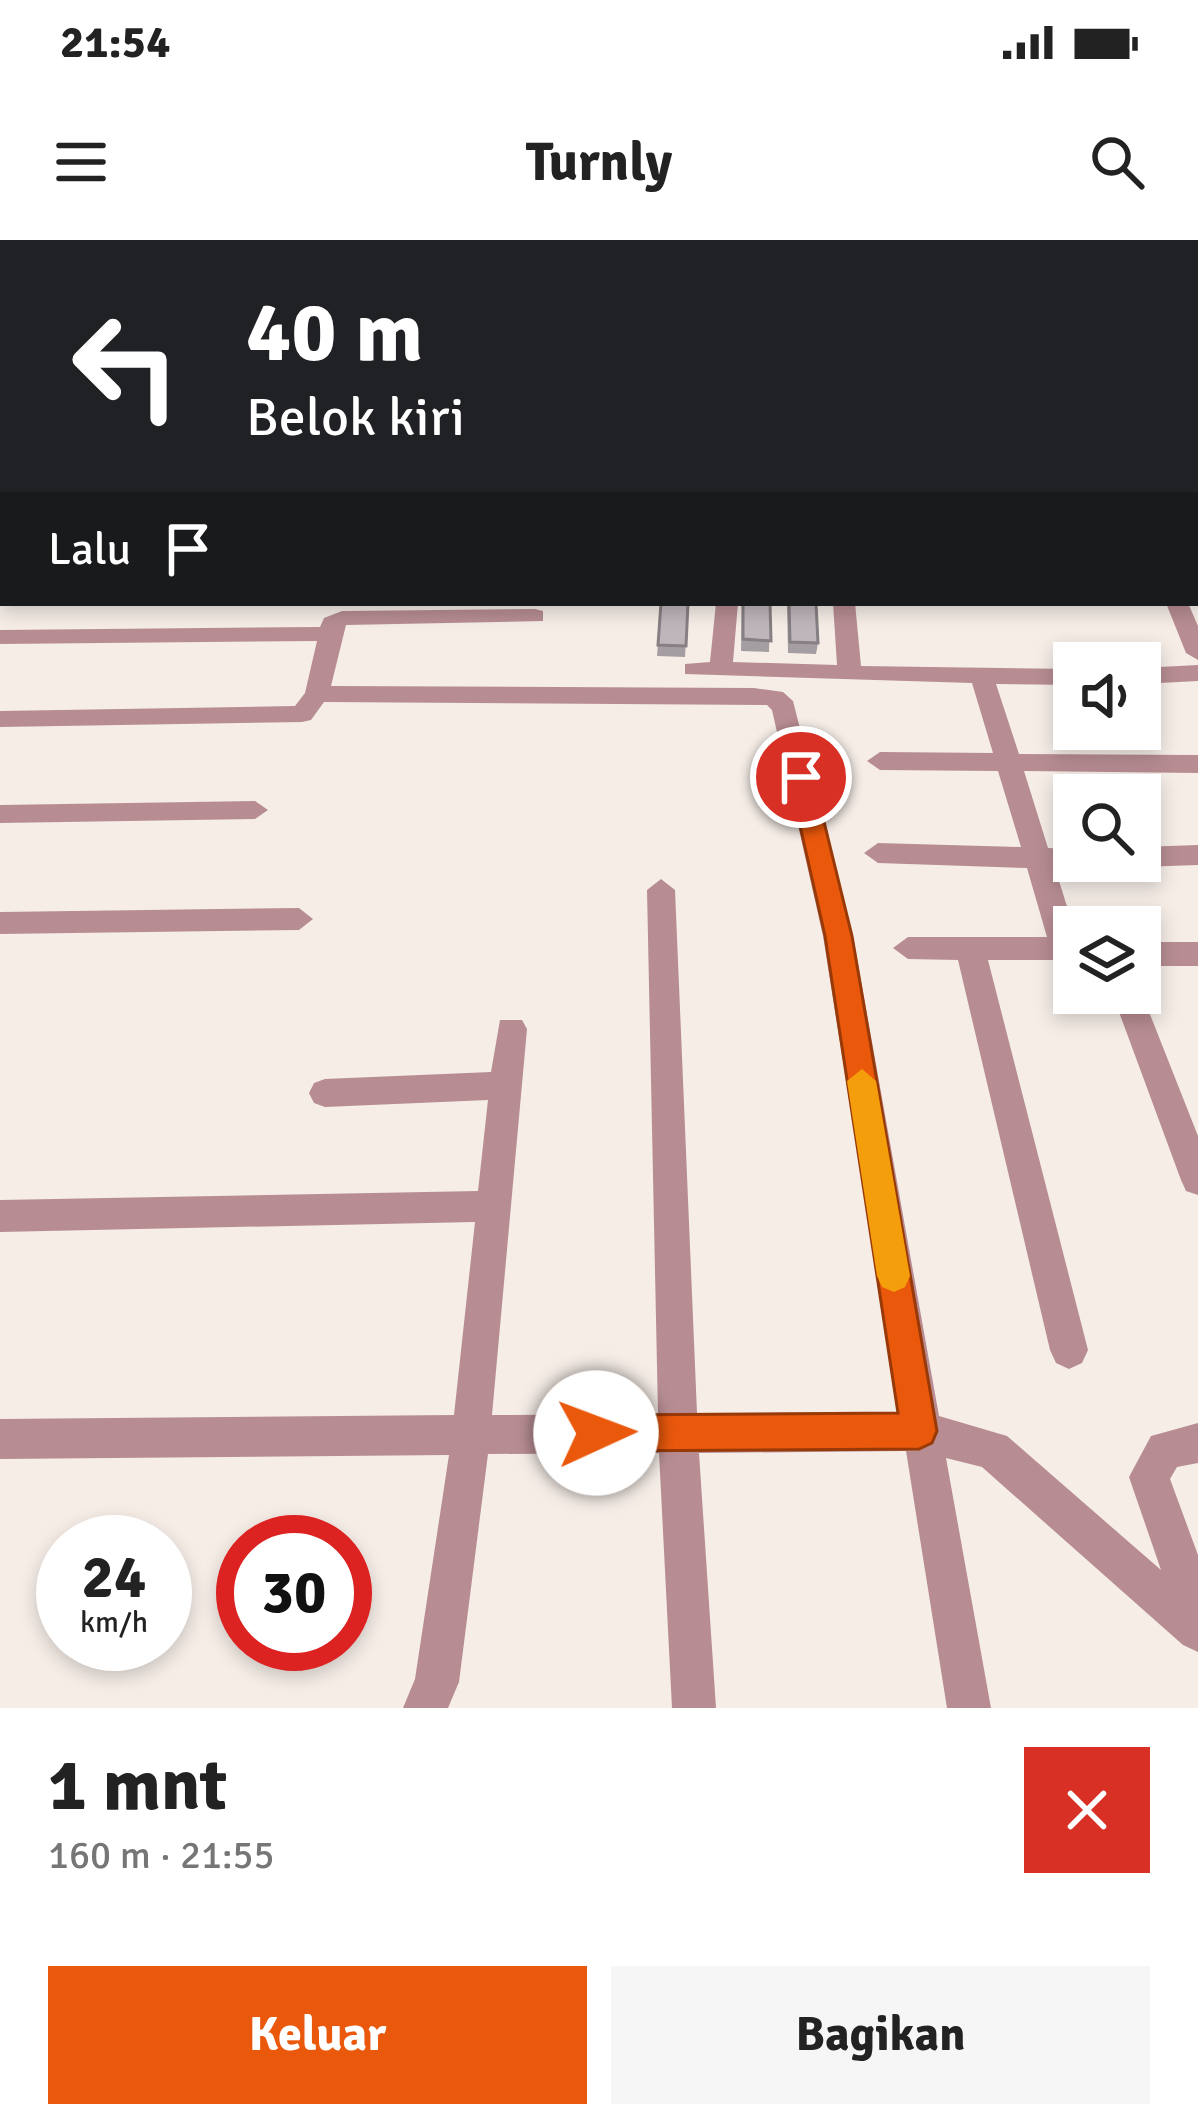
<!DOCTYPE html>
<html lang="id">
<head>
<meta charset="utf-8">
<style>
  body { margin:0; font-family:Signika,sans-serif; background:#f6f6f6; color:#222; height:100vh; display:flex; flex-direction:column; font-size:45px; white-space:nowrap }
  * { box-sizing:border-box; margin:0 }
  p { font-size:39px; color:#767676 }
  .icon { flex:none; width:66px; height:66px; fill:none; stroke:currentColor; stroke-width:2; stroke-linecap:round; stroke-linejoin:round }
  .map { position:relative; height:1468px; overflow:hidden }
  .sheet { display:flex; flex-direction:column; background:#fff; flex:1 }
  .sheet>* { flex:none }
  .guide { position:absolute; left:0px; top:0px; width:1200px; height:366px; box-shadow:0 6px 18px #0003; background:#202124; color:#fff; overflow:hidden }
  .buttons { position:absolute; left:1053px; top:402px; display:grid; gap:24px }
  .buttons a { display:grid; place-items:center; width:108px; height:108px; border-radius:0px; background:#fff; box-shadow:0 6px 18px #0003; font-size:60px }
  .speed { position:absolute; left:36px; top:1275px; display:flex; gap:24px; font-size:60px; font-weight:700; text-align:center }
  .speed>* { display:grid; place-content:center; width:156px; height:156px; border-radius:50%; background:#fff; box-shadow:0 6px 18px #0003; line-height:1 }
  .speed small { font-size:30px; font-weight:400 }
  .speed .limit { border:18px solid #d22; background:#fff; color:#111 }
  .pin { position:absolute; display:grid; place-items:center; width:102px; height:102px; color:#fff; margin:-51px; border:6px solid #fff; border-radius:50%; box-shadow:0 3px 12px #0007 }
  .me { position:absolute; width:132px; margin:-66px; rotate:88deg; stroke-linejoin:round; filter:drop-shadow(0 0 9px #0008) }
  .turn { display:flex; align-items:center; gap:42px; height:252px; padding:0 48px; font-size:54px }
  .turn .icon { width:156px; height:156px; stroke-width:2.5 }
  .turn b { display:block; font-size:84px; line-height:102px }
  .then { display:flex; align-items:center; height:114px; padding:0 48px; background:#0003; gap:24px; font-size:45px }
  .round { display:grid; place-items:center; flex:none; width:126px; height:126px; border-radius:0px; background:#f6f6f6 }
  .headline { display:flex; align-items:center; justify-content:space-between; height:204px; padding:0 48px }
  h1 { font-size:72px; font-weight:800; line-height:90px }
  .primary-button { display:flex; gap:24px; margin-top:auto; padding:24px 48px }
  .primary-button a { flex:1; height:138px; border-radius:0px; background:#ea580c; color:#fff; font-size:48px; font-weight:800; line-height:138px; text-align:center }
  .primary-button a+a { background:#f6f6f6; color:#222 }
  .status { display:flex; justify-content:space-between; align-items:center; height:84px; padding:0 60px; background:#fff; direction:ltr }
  .status svg { height:33px; fill:currentColor }
  header { display:flex; justify-content:space-between; align-items:center; height:156px; padding:0 48px; background:#fff; font-size:54px; font-weight:800 }
  .map>svg:first-child { display:block }
  .lines { fill:none; stroke-linecap:round; stroke-linejoin:round }
  .minor { fill:#b78d93; fill-rule:evenodd }
  .wall { fill:#a49da1 }
  .building { fill:#bfb6bb; stroke:#867f83; stroke-width:3 }
  .route { fill:#ea580c; stroke:#983908; stroke-width:3 }
  .slow { fill:#f59e0b }
</style>
</head>
<body>
<div class="status"><b>21:54</b><svg viewBox="0 0 49 12"><path d="M0 12V9h3v3zM5 12V6h3v6zM10 12V3h3v9zM15 12V0h3v12zM26 1h20v11H26zM47 4h2v5h-2z"/></svg></div>
<header><svg class="icon" aria-label="menu" viewBox="0 0 24 24"><path d="M4 6h16M4 12h16M4 18h16"/></svg>Turnly<svg class="icon" aria-label="search" viewBox="0 0 24 24"><circle cx="10" cy="10" r="6"/><path d="M15 15l6 6"/></svg></header>
<div class="map">
<svg width="1198" height="1468" viewBox="0 0 1198 1468">
  <rect width="100%" height="100%" fill="#f6ede7"/>
  <g class="lines">
    <!-- minor -->
    <path class="minor" d="M0,0H15L3,3L0,10Z
      M709,0H725L726,3H710Z
      M0,62L3,63V73L0,72Z
      M0,90H3V100H0Z
      M1197,122H1198V132H1197Z
      M0,134H3V144H0Z
      M0,179H3V191H0Z
      M1197,284H1198V297H1197Z
      M716,363H738L733,422L837,425L833,363H855L861,426L1074,429V445L996,444L1019,514L1198,515V533L1024,531L1048,608L1074,609V621H1087L1074,629L1055,628L1074,689V720H988L1088,1110L1082,1123L1069,1129L1056,1123L1050,1110L958,720L908,719L893,708L908,697H1047L1027,628L878,623L864,613L878,603L1021,607L998,531L880,530L867,521L880,512L993,513L972,443L685,434V424L710,422Z
      M1166,363H1188L1198,386V420L1186,413Z
      M535,369L543,371V381L346,385L331,446L754,448L783,452L793,461L853,696L939,1176L1007,1196L1161,1330L1129,1237L1151,1196L1198,1183V1223L1177,1227L1170,1239L1198,1315V1412L1183,1405L982,1227L946,1218L991,1468H947L906,1211L699,1213L716,1468H672L659,1213L488,1214L459,1442L448,1468H403L415,1439L449,1215L0,1219V1179L454,1175L475,982L0,992V960L478,951L488,860L325,867L314,863L309,853L314,843L325,839L491,832L500,780H522L527,789L492,1175L658,1174L647,650L661,639L675,650L697,1173L899,1172L823,696L772,470L767,465L324,462L311,480L302,482L0,487V471L295,466L305,453L317,401L0,404V390L320,387L324,378L342,371Z
      M1198,425V441L1140,444V428Z
      M255,561L268,570L255,579L0,583V565Z
      M1198,605V625L1140,627L1128,621H1140V607Z
      M299,668L313,679L299,690L0,694V672Z
      M1140,702H1198V726H1140Z
      M1140,749L1198,896V955L1186,951L1181,940L1112,753H1140Z"/>
  </g>
  <!-- wall -->
  <path class="wall" d="M661,363H688L685,417L657,416Z
    M742,363H770L769,412L741,411Z
    M787,363H816L818,403L816,414L788,413Z"/>
  <!-- building -->
  <path class="building" d="M661,363H688L686,406L658,405Z
    M743,363H770L771,401L743,399Z
    M789,363H816L818,403L790,402Z"/>
  <!-- route -->
  <path class="route" d="M801,529L813,537L852,696L937,1191L932,1203L919,1209L596,1211L583,1206L578,1193L583,1180L596,1175L898,1173L825,696L789,537Z"/>
  <!-- slow -->
  <path class="slow" d="M862,829L876,841L910,1036L905,1047L894,1052L882,1047L877,1036L847,841Z"/>
</svg>
<div class="buttons">
<a><svg class="icon" aria-label="sound" viewBox="0 0 24 24"><path d="M4 9h4l5-4v14l-5-4H4zM17 9q2 3 0 6"/></svg></a>
<a><svg class="icon" aria-label="search" viewBox="0 0 24 24"><circle cx="10" cy="10" r="6"/><path d="M15 15l6 6"/></svg></a>
<a><svg class="icon" aria-label="layers" viewBox="0 0 24 24"><path d="M12 4l9 5-9 5-9-5zM3 14l9 5 9-5"/></svg></a>
</div>
<div class="speed"><div>24<small>km/h</small></div><div class="limit">30</div></div>
<div class="pin" style="left:801px;top:537px;background:#d93025"><svg class="icon" aria-label="arrive" viewBox="0 0 24 24"><path d="M6 21V4h12l-3 4 3 4H6"/></svg></div>
<svg class="me" style="left:596px;top:1193px" viewBox="-20 -20 40 40"><circle r="19" fill="#fff"/><path d="M0-13L10 11 0 6-10 11z" fill="#ea580c"/></svg>
<div class="guide">
<div class="turn"><svg class="icon" aria-label="left" viewBox="0 0 24 24"><path d="M17 20v-9H6M10 6l-5 5 5 5"/></svg><div><b>40 m</b>Belok kiri</div></div>
<div class="then">Lalu<svg class="icon" aria-label="arrive" viewBox="0 0 24 24"><path d="M6 21V4h12l-3 4 3 4H6"/></svg></div>
</div>
</div>
<section class="sheet">
<div class="headline"><div><h1>1 mnt</h1><p>160 m · 21:55</p></div><a class="round" style="background:#d93025;color:#fff"><svg class="icon" aria-label="close" viewBox="0 0 24 24"><path d="M6 6l12 12M18 6L6 18"/></svg></a></div>
<div class="primary-button"><a>Keluar</a><a>Bagikan</a></div>
</section>
</body>
</html>
